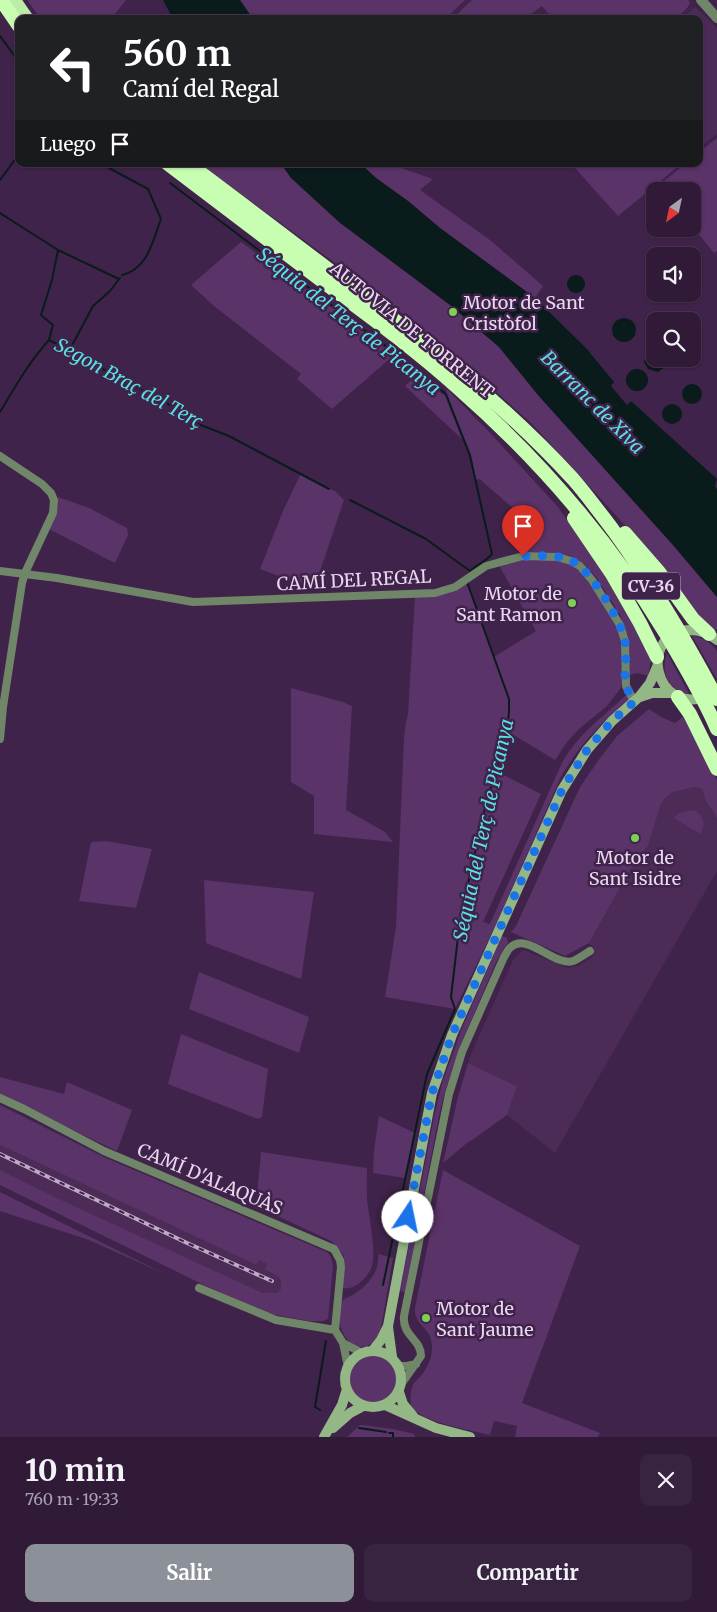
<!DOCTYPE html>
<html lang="es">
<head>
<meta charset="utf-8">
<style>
  body { margin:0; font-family:Merriweather,serif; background:#382340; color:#f1f3f6; height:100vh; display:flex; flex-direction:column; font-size:19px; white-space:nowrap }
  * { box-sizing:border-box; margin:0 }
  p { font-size:16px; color:#a8a1ae }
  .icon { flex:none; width:28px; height:28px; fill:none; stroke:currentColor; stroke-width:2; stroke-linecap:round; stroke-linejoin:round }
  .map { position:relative; height:1437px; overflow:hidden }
  .panel { display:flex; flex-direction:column; background:#301a38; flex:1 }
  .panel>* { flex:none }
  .banner { position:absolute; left:15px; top:15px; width:688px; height:152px; border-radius:10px; box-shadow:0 1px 4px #0004,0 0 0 1px #4b3853; background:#202124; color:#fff; overflow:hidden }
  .needle { width:32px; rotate:213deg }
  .controls { position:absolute; left:646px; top:182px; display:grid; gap:10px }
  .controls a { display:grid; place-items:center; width:55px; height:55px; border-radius:10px; background:#301a38; box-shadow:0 1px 4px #0004,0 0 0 1px #4b3853; font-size:25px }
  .pin { position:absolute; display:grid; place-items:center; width:42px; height:42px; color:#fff; margin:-51px -21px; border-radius:50% 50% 50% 0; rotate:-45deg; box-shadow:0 0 5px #0007 }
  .pin .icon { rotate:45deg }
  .me { position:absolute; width:55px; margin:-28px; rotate:11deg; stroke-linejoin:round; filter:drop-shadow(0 0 4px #0008) }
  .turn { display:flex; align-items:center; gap:18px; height:105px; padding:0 25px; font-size:22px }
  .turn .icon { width:65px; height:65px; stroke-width:2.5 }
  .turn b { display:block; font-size:35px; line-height:42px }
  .then { display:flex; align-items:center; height:48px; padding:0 25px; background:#0003; gap:10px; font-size:19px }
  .round { display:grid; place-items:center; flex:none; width:52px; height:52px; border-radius:10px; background:#382340 }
  .headline { display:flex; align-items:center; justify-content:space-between; height:85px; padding:0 25px }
  h1 { font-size:30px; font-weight:700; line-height:38px }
  .action { display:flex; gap:10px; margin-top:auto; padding:10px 25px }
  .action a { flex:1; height:58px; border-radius:10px; background:#8c9099; color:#fff; font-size:20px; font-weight:700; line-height:58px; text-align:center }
  .action a+a { background:#382340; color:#f1f3f6 }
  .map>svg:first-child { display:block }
  .built { fill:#4c2b57 }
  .green { fill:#5a3368 }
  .water { fill:#0a1b1c }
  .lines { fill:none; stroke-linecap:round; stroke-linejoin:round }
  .stream { stroke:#0a1b1c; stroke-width:2 }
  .minor { stroke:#708668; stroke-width:8 }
  .tertiary { stroke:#708668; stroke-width:10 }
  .secondary { stroke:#94b786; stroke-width:10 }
  .trunk { stroke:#bbeda7; stroke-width:12 }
  .motorway { stroke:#c7feb1; stroke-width:14 }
  .rail-casing { stroke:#beaac6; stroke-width:4 }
  .rail { stroke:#40234a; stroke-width:2; stroke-dasharray:5.5; stroke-linecap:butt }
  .route { stroke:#1a73e8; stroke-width:9; stroke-dasharray:0 16.2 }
  .poi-dot { fill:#7cd155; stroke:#40234a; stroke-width:2 }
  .labels { text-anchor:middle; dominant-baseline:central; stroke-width:5; stroke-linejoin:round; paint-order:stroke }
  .shield { fill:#40234a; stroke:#b6a1be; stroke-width:1 }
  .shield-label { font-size:16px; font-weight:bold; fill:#e9d7f0 }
  .poi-label { font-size:18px; fill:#e9d7f0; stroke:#40234a; text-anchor:start }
  .street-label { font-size:18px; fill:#e9d7f0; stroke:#40234a }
  .water-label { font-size:19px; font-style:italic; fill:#59e0e3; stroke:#40234a }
</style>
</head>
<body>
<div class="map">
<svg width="717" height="1437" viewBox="0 0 717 1437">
  <rect width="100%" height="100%" fill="#40234a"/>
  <!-- built -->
  <path class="built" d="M695,7L717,28V134L704,144L699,138V19H681Z
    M695,787L702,789L706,801L717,818V871L555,1153L507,1115L517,1086L468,1063L472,1052L513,960L523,950L568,968L580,965L592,957L594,949L589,943L636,859L648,846L661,804L666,797L673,792Z
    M0,1145L256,1265L259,1260L267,1264L265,1270L274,1274L281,1281V1289L277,1293L266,1292L263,1293L55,1197L0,1170Z"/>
  <!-- green -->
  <path class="green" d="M27,0H126L111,19H41Z
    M240,0H465L445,19H253Z
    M472,0H688L690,3L687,8L676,19H553L542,6L524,19H452Z
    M717,138V251L714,253L693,227L692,191H662L658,186L685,164H699V152Z
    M200,164H281L292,178L339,222L450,305L499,347L538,395L673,545L717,597V630L711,629L701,622L634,535L531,423L456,356L380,296Z
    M361,164H390L433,179L420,190L490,240L543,286L535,298L440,228L408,201L376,178Z
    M578,164H681L618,216L575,168Z
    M241,242L353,323L394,355L332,409L297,379L301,374L214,306L191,285Z
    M417,375L445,396L462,439L405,386Z
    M447,389L492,435L558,507L626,605L652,655L648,676L638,673L629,675V639L620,615L596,577L583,563L570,556L557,553L523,552C524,546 526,539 526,533C525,512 493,493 480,479L476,480L471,454L446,394Z
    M300,475L335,491L344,500L314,589L260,569L283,511Z
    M58,497L89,508L127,528L128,535L115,563L49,529L57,508Z
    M526,559L566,561L584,573L616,624L622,640L623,680L621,688L606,707L580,728L567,742L555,760L507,731L496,771L541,794L483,922L490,924L560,767C576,735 601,719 626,695L629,699C601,723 579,745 561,777L495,927L455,1009L385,997L396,927L404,738L406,722L408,714L415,597C438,597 448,596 467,582L494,657L536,631L500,567Z
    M692,636C703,638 711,642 717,651V679Z
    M667,653L689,694C668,690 660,672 667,653Z
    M291,688L343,702L352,706L346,810L385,832L393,842L314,834V796L291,782Z
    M649,709L661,717L675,723L685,715L717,780V818L706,801L702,789L695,787L673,792L666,797L661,804L648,846L636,859L589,943L565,956L511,932L516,926L580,787L600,758L617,736Z
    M691,810L696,811C705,819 706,824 700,834L674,818L678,814Z
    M106,841L152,849L136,908L79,901L91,842Z
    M204,880L314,892L301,979L206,943Z
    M502,936L507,938L508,943C497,956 492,973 485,988C467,1030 451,1067 440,1111L405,1292L400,1291L434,1117L442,1083L462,1028Z
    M199,972L309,1017L299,1053L189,1009Z
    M181,1034L268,1069L262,1117L258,1119L168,1084Z
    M468,1063L517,1086L507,1115L475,1138L467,1143L443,1163L458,1097Z
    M0,1077L64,1094L67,1082L132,1110L117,1151L0,1096Z
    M0,1105L106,1158L327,1252L331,1257L333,1266L328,1319L323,1321H308L271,1314L206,1286L0,1185V1170L55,1197L263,1293L266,1292L277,1293L281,1289V1280L274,1274L265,1270L267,1264L259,1260L256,1265L0,1145Z
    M379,1116L415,1133L405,1178L373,1173L374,1151Z
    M261,1152L367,1168C367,1181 366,1194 368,1207C370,1222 376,1252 372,1266C368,1278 354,1291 342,1288L344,1256L331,1241L256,1206Z
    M443,1170L580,1246L522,1403L600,1433L598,1437H515L517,1426L494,1421L490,1435C473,1431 421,1422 412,1407C409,1403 411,1389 413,1385C415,1381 418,1379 421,1376C427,1368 432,1359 432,1348C433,1326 414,1328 415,1308Z
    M0,1192L167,1275L89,1240L0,1211Z
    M378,1254L393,1258L380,1335C358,1365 332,1332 341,1304C343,1298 348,1297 353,1295C367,1286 380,1272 378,1254Z
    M349 1378a25 25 0 1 1 50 0a25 25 0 1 1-50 0Z
    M360,1425H364L393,1429L414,1434L415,1437H347Z"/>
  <!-- water -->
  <path class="water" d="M163,0H240L253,19H173Z
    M281,164H361L376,178L408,201L440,228L535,298L586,348L614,382L611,386L627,405L631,401L717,479L715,486L717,489V597L673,545L538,395L499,347L450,305L339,222L291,178Z
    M567 284a9 9 0 1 1 18 0a9 9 0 1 1-18 0Z
    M612 330a12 12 0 1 1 24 0a12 12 0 1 1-24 0Z
    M652,350H655V359H667L666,366L658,372L648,369L644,362L646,355Z
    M626 380a11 11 0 1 1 22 0a11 11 0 1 1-22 0Z
    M682 394a10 10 0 1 1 20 0a10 10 0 1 1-20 0Z
    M662 414a10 10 0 1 1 20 0a10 10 0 1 1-20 0Z"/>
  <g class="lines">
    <!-- stream -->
    <path class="stream" d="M0,36L19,62
      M114,164L109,168L148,189L161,219C153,240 148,269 122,275
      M0,180L19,154
      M170,183L395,353L446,394L470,456L492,554C486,561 477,565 470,571L426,539L350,500
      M0,213L58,250L52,280L41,315L53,325L49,340L172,406L193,422L229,436L329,489
      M58,250L119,279
      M69,351L93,306L110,291L120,278
      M0,412C15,387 29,362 49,340
      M383,1285L427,1074L455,1009L451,997L458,937L465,897L485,808L507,731L509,712V699L467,582
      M320,1410L315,1407L326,1341
      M359,1428L386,1432
      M389,1433H393V1437"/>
    <!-- minor -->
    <path class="minor" d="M0,456L42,484L51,493L54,500L53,513L25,573L22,583L3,707L0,739
      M0,571L57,578L193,602L435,593L455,587L486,566L523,556L558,557L571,561L580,566L592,580L620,625L625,641L626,686L634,701
      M0,1098L24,1109L104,1151L334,1249L340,1260L341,1267L335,1330
      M199,1288L276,1320L335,1330
      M335,1330L343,1343L348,1367
      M343,1343L362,1353
      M399,1366H407L416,1364
      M402,1383L421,1356C421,1339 402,1336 404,1316L449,1094L462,1052L504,957C506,954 508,949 511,947C527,932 555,967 573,961C578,959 585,954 590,951"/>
    <!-- tertiary -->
    <path class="tertiary" d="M701,0L717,18"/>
    <!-- secondary -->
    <path class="secondary" d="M708,696C653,717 638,632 689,630C699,630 709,633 717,640
      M640,697L652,693H672
      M388,1327L392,1357
      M373,1350L381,1340L388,1326L432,1093L452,1035L562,790L587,750L612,721L639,697L650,683L657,667
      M345 1379a28 28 0 1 1 56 0a28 28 0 1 1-56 0Z
      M399,1392L403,1404L413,1416
      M385,1405L436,1428L470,1437
      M333,1428L350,1413L363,1406
      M324,1437L342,1405L347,1389"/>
    <!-- trunk -->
    <path class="trunk" d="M15,0L28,19"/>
    <!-- motorway -->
    <path class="motorway" d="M1,0L19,26
      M168,164C223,206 279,248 334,290C376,321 418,352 457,387C538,458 610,541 666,634C684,665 703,696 717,729
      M189,164C244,205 299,247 354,289C432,348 506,406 573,479C587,495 600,513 613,530C652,584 686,640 717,699
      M574,518L612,574L640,623L657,657
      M625,533L659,572L693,619L709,634
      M678,697L690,714L717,769"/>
    <defs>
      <path id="rail" d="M0,1154L187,1243L272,1281"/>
    </defs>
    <!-- rail casing -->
    <use href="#rail" class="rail-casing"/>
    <!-- rail -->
    <use href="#rail" class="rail"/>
  </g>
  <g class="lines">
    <!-- route -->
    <path class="route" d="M408,1217L432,1093L452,1035L562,790L587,750L612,721L634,702C631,696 627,690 626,684C623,671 628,656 625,642C622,622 591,570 572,561C557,554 539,556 523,556"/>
  </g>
  <!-- markers -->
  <g class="poi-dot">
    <circle cx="453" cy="312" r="5"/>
    <circle cx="572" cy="603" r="5"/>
    <circle cx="635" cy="838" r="5"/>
    <circle cx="426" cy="1318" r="5"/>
  </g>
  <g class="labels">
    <!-- shield labels -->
    <rect class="shield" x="622" y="572.5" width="58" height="27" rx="4"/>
    <g class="shield-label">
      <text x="651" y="586">CV-36</text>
    </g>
    <!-- poi labels -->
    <g class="poi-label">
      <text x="463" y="302">Motor de Sant<tspan x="463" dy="21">Cristòfol</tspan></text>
      <text x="562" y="593" text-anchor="end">Motor de<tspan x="562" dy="21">Sant Ramon</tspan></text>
      <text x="635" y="857" text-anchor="middle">Motor de<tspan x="635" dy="21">Sant Isidre</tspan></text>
      <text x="436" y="1308">Motor de<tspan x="436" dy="21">Sant Jaume</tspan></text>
    </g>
    <!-- street labels -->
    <g class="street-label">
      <text transform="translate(412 330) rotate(39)">AUTOVIA DE TORRENT</text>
      <text transform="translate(354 580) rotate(-3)">CAMÍ DEL REGAL</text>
      <text transform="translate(210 1179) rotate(23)">CAMÍ D'ALAQUÀS</text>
    </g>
    <!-- water labels -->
    <g class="water-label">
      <text transform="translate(349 321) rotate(38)">Séquia del Terç de Picanya</text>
      <text transform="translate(129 383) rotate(29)">Segon Braç del Terç</text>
      <text transform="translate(593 402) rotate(45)">Barranc de Xiva</text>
      <text transform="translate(483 830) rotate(-78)">Séquia del Terç de Picanya</text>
    </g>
  </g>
</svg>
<div class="controls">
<a><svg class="needle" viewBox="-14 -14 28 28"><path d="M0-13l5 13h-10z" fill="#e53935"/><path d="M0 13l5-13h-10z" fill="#a8a1ae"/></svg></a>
<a><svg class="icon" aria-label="sound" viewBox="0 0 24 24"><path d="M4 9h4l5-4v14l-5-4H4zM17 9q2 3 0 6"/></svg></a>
<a><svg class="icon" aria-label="search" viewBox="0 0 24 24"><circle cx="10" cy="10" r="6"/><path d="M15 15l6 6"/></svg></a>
</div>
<div class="pin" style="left:523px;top:556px;background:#d93025"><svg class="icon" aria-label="arrive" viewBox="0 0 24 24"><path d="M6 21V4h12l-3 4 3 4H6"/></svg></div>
<svg class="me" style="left:408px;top:1217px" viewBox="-20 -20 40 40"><circle r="19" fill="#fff"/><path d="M0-13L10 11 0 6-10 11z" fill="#1a73e8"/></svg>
<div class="banner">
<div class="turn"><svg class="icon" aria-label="left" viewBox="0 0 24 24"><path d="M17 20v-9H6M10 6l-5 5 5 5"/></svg><div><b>560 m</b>Camí del Regal</div></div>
<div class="then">Luego<svg class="icon" aria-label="arrive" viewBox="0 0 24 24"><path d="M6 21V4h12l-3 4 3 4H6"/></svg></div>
</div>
</div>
<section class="panel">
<div class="headline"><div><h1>10 min</h1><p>760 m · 19:33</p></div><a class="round"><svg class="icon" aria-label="close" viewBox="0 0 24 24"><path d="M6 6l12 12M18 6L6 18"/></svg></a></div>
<div class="action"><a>Salir</a><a>Compartir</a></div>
</section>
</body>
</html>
